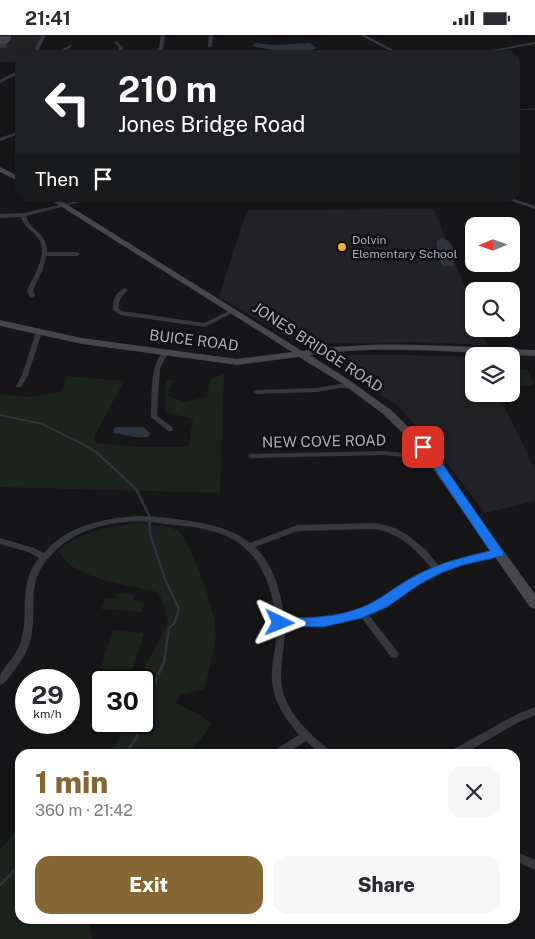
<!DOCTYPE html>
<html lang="en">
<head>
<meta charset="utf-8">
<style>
  body { margin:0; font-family:"Public Sans",sans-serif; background:#f7f7f7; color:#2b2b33; height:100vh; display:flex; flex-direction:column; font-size:19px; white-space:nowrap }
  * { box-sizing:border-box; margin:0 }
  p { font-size:16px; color:#7c7c81 }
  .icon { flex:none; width:28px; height:28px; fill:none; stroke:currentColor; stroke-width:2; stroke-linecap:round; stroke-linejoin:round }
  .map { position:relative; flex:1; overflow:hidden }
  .drawer { position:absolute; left:15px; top:714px; width:505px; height:175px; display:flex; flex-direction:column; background:#fff; border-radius:15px; box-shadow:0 2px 8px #0003 }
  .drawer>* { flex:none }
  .guide { position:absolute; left:15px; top:15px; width:505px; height:152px; border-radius:15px; box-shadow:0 2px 8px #0003; background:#202124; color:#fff; overflow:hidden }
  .needle { width:32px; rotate:268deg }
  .buttons { position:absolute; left:465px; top:182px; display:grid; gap:10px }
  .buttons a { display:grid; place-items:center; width:55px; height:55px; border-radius:10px; background:#fff; box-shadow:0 2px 8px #0003; font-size:25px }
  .speed { position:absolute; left:15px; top:634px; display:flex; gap:10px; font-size:25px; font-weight:700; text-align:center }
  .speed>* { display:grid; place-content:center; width:65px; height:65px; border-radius:50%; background:#fff; box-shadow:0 2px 8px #0003; line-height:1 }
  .speed small { font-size:12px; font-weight:400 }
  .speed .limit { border:2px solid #111; border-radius:8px; background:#fff; color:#111 }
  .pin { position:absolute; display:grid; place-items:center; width:42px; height:42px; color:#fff; margin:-21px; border-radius:10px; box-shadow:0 2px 8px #0006 }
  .me { position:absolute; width:55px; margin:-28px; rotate:92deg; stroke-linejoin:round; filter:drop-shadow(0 0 4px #0008) }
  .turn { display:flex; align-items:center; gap:18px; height:105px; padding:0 20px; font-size:22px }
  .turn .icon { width:65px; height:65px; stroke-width:2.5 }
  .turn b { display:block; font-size:35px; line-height:42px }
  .then { display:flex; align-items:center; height:48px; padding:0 20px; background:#0003; gap:10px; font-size:19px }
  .round { display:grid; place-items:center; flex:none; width:52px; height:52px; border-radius:15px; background:#f7f7f7 }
  .summary { display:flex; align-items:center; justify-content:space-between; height:85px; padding:0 20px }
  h1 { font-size:30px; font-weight:800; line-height:38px; color:#856733 }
  .action { display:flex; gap:10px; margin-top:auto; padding:10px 20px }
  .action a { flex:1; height:58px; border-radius:15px; background:#856733; color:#fff; font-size:20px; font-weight:800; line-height:58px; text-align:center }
  .action a+a { background:#f7f7f7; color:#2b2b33 }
  .status { display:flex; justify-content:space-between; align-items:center; height:35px; padding:0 25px; background:#fff; direction:ltr }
  .status svg { height:14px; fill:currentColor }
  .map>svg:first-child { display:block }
  .built { fill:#222225 }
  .green { fill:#1c231d }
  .water { fill:#2c353c }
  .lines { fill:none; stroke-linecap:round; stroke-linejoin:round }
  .stream-far3 { stroke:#2c353c; stroke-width:1 }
  .stream-far2 { stroke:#2c353c; stroke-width:2 }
  .stream-far1 { stroke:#2c353c; stroke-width:2.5 }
  .stream { stroke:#2c353c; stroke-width:3 }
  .street { fill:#37383d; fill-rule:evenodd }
  .secondary { fill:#45474d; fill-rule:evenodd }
  .wall { fill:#323236 }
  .shaded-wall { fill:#212124 }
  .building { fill:#3f3f44; stroke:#4f5156 }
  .route { fill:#1a73e8; stroke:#114b97 }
  .poi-dot { fill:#f2b134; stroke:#111113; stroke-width:2 }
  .labels { text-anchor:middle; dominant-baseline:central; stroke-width:5; stroke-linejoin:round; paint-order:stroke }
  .far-poi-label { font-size:12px; fill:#a8adb8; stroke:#111113; text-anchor:start }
  .street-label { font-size:15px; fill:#a8adb8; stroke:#111113 }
</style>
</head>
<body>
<div class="status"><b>21:41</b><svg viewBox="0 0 49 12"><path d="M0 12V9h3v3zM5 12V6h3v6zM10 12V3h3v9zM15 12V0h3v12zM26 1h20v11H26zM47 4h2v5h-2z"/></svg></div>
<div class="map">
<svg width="535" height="904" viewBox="0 0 535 904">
  <rect width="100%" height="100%" fill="#161618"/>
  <!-- built -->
  <path class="built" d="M0,0H43L35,20H20V27H0Z
    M434,174L474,275V294H481L487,310L417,307L300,309L219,262L247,175Z
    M337,320H410L474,322V359H498L535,434V466L485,478L436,414L398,371L344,335L333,325Z"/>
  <!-- green -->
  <path class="green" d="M511,333L527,334L534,349L532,351H511Z
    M224,339L220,458L0,452V359L30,362L63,356L65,341L124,346L94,402L96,408L140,412H188L193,384L165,377L166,345H173L168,361L184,367L207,362L210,344Z
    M140,488C152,490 166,490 177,495C191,503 217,582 216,598C214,617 209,636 204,654L180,660L176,668L200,680L211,689L202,703L187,719H109L121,701L124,688H144V645H138L168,588L165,573L158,557C132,551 68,543 58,515C83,496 110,492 140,488Z
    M117,558L135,560L134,565L145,566L142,577L101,574L105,563L114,564Z
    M113,595L144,598L130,645L98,642Z
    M13,799H20V884H89L92,904H0V815Z"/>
  <!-- water -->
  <path class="water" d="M256,8L274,10L310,8L317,13L302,19H293L252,11Z
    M441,203C455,206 455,219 453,231H444L439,227C439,220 436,211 437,206Z
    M115,392H143L150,398L149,402C137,404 125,399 113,398Z"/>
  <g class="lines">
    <!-- stream-far3 -->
    <path class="stream-far3" d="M515,75L535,74"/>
    <!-- stream-far2 -->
    <path class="stream-far2" d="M0,380L42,389L83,409"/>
    <!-- stream-far1 -->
    <path class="stream-far1" d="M81,408L96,417L136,454L149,480L150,499L165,544L179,574L174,589L169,593L164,627"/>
    <!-- stream -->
    <path class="stream" d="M144,672L165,625
      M125,719L137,702L140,688
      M0,850L20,830"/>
    <!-- street -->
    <path class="street" d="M42,0H46L36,20H32Z
      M161,0H165L163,14L151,20H45L61,19L63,14L70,10L72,11L66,16L64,19L118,18L119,12L114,7L116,6L123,12L122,18H150L159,13Z
      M209,0H213L212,11L210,12L208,11Z
      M360,0H365L403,20H398Z
      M535,7V9L473,20H465Z
      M20,35V38L0,48V45Z
      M17,54L20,55V58L15,55Z
      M20,96V99L0,106V103Z
      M133,162H149L118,167H81L26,181C31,197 47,197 47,217H77L80,219L77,221H46L43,234L33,255L35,261L32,263L30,262L27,255C34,241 49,218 38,203C32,195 24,192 21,182L0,183V179L23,178L81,165H118Z
      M500,162H508L535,171V174Z
      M125,253L128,255C122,261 118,265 119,274L122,276L204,288L231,275L233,274L236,276L205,292L120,280L113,275C112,265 116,257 125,253Z
      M39,295L42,297L28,340L21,352H17L16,351L22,340L36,297Z
      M166,315L169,317L160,333L157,381L172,392L173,394L172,396H168L151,382C152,364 149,325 166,315Z
      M340,349L354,350L357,352L354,354L340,353L317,357L256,359L253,357L256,355L317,353Z
      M427,415H430L431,417L430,419L405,422L383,420L251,423L247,421L251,419L383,416L405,418Z
      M142,481C172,483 227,487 250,508L297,490L376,488L395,493L409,501L426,515L439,531L466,523L498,515L501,516L502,518L501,520C477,527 453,530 431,541C409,553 392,570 368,579L397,616L399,619L397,622L394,623L391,622L361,582C336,589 311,592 285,591C285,608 281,625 281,642C281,673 308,698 331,716L332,719H320L306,706L286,719H272L273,716L299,700C283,681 270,661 272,636C272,626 275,616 276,606C277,562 265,513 218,498C199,491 178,491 158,488C122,483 79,491 53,518C24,547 38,569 31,603C28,616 21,627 13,637C9,642 6,648 0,650C0,646 0,642 1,638C7,628 15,622 20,609C31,579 16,551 39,523L28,517L0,509V503L34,513L44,518C67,490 107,482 142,481ZM376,494C401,500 416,514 432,534C414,543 399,555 382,565C353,583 317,585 284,585C282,559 274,530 255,512L298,496Z
      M535,672V680L517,688L467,717L464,719H448L449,716C479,702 504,683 535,672Z
      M515,816L535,825V835L515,826Z"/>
    <!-- secondary -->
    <path class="secondary" d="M0,132L20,142V147L0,137Z
      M46,162H55L302,316C379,304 458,312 535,315V321C462,318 382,309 310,320L349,345L391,375L427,410L535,559V574L530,572L419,414L383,379L343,349L299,322L237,330L82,309L0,291V285L82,303L237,324L292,317Z"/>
  </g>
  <!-- wall -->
  <path class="wall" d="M0,2L12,6L7,13H0Z"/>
  <!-- shaded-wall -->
  <path class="shaded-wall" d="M11,2L12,6L7,13V8Z"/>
  <!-- building -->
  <path class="building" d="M0,2H11L7,8H0Z"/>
  <!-- route -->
  <path class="route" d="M423,408L427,409L442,428L502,515L504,518L502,521L463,530L441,538L420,549L387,572L362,583L323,592L276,591L274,588L276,584L280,583C307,583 334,583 360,573C380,566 395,551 413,542C438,528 463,522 490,516L434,433L417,412Z"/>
  <!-- markers -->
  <circle class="poi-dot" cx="342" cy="212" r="5"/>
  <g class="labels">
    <!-- far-poi labels -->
    <g class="far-poi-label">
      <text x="352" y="205">Dolvin<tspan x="352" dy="14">Elementary School</tspan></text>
    </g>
    <!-- street labels -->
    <g class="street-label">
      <text transform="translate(194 305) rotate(7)">BUICE ROAD</text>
      <text transform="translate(318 312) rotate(33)">JONES BRIDGE ROAD</text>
      <text transform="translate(324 406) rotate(-1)">NEW COVE ROAD</text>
    </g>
  </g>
</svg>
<div class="buttons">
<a><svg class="needle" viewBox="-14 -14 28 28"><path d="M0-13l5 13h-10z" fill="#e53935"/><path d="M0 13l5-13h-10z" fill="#7c7c81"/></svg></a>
<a><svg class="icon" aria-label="search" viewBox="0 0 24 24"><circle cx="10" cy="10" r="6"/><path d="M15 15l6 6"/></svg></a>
<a><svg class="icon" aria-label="layers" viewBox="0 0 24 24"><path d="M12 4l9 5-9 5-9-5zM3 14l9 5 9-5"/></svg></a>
</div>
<div class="speed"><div>29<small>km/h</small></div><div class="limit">30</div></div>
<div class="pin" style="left:423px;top:412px;background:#d93025"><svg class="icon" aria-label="arrive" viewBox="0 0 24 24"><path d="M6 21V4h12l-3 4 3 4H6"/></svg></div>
<svg class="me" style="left:280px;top:588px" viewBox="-20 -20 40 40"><path d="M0-17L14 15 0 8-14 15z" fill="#1a73e8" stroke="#fff" stroke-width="4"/></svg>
<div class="guide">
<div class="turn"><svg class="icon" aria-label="left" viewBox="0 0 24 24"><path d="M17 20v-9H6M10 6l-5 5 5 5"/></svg><div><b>210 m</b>Jones Bridge Road</div></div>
<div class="then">Then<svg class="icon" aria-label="arrive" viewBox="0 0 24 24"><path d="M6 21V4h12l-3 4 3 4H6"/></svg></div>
</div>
<section class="drawer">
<div class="summary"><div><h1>1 min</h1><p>360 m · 21:42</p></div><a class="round"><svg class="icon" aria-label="close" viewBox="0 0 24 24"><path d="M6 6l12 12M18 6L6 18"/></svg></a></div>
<div class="action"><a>Exit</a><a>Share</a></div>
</section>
</div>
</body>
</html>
